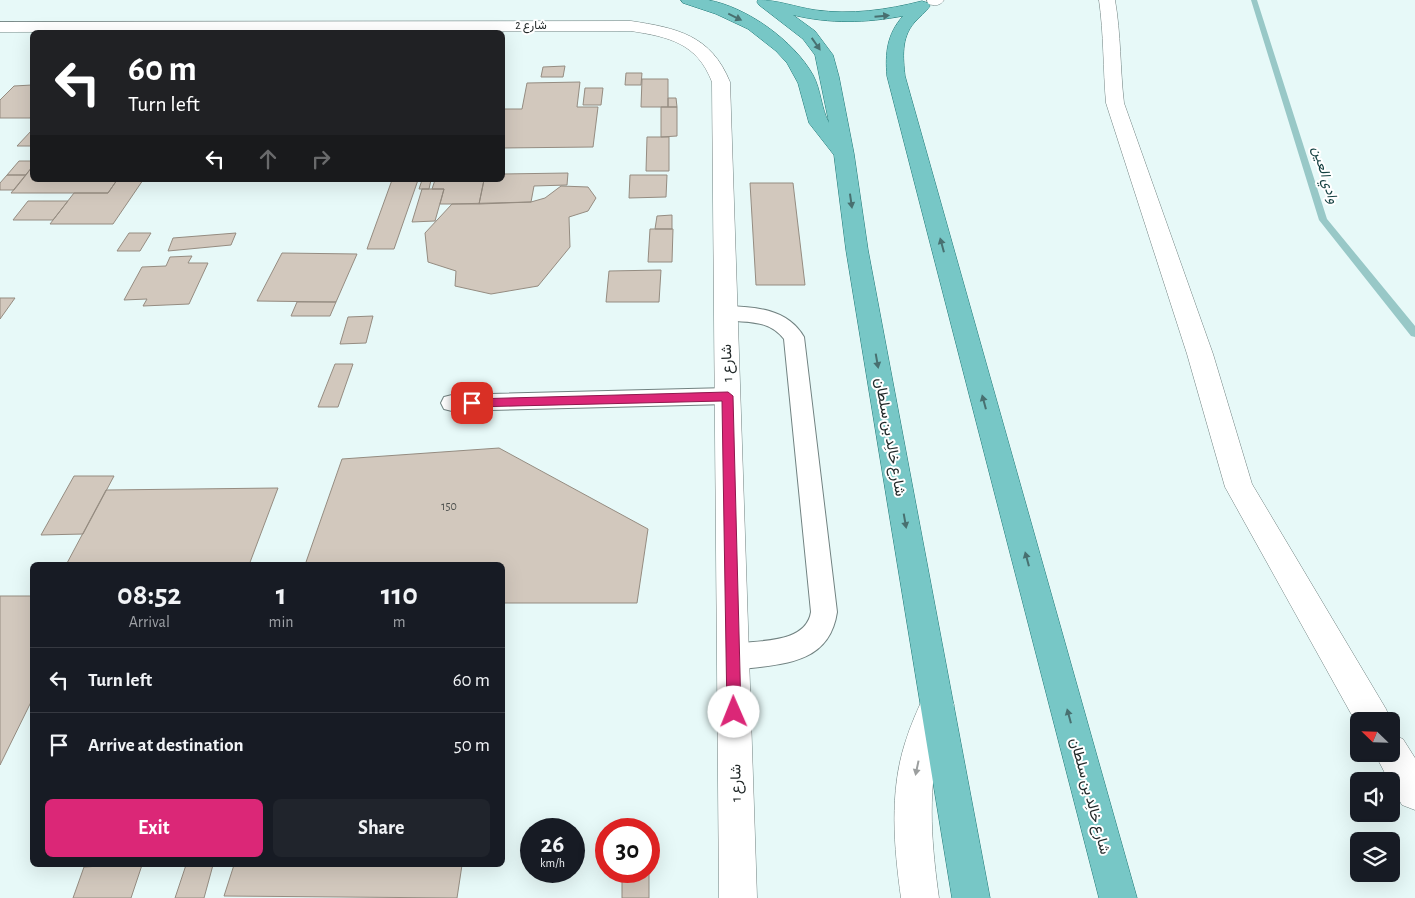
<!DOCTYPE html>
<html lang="en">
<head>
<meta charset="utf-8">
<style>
  body { margin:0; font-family:"Alegreya Sans",Vazirmatn,sans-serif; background:#20242c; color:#f1f3f6; height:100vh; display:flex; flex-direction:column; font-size:19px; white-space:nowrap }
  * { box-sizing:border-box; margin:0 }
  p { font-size:16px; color:#9ea1a6 }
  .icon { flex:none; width:28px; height:28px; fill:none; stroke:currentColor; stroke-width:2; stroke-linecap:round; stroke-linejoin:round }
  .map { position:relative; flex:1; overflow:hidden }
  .drawer { position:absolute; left:30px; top:562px; width:475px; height:305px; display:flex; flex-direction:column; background:#171b24; border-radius:8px; box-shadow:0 5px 20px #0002 }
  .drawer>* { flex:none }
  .banner { position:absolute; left:30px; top:30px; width:475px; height:152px; border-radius:8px; box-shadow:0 5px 20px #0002; background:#202124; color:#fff; overflow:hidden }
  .needle { width:32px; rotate:293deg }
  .controls { position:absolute; left:1350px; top:712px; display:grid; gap:10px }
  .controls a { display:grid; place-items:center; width:50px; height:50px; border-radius:8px; background:#171b24; box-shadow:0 5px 20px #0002; font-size:25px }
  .speed { position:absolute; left:520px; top:818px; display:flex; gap:10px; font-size:25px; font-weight:700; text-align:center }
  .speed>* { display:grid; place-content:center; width:65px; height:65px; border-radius:50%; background:#171b24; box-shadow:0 5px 20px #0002; line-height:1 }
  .speed small { font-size:12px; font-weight:400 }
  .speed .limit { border:8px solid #d22; background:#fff; color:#111 }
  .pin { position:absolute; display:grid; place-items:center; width:42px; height:42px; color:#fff; margin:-21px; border-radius:10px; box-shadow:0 2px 8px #0006 }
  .me { position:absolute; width:55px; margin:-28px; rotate:359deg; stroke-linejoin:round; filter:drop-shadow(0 0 4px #0008) }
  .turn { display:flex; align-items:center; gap:18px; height:105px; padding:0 15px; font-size:22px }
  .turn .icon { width:65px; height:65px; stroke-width:2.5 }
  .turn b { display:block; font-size:35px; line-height:42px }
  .lanes { display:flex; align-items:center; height:48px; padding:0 15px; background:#0003; justify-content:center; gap:25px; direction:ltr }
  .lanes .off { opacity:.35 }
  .eta { display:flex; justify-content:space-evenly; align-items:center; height:85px; text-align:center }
  .eta b { font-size:30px; font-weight:600; line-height:35px }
  .action { display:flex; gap:10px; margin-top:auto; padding:10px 15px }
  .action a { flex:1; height:58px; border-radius:8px; background:#db2777; color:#fff; font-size:20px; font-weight:600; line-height:58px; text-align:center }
  .action a+a { background:#20242c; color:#f1f3f6 }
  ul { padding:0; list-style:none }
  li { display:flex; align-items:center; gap:15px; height:65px; padding:0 15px; border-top:1px solid #363941 }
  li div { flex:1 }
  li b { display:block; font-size:19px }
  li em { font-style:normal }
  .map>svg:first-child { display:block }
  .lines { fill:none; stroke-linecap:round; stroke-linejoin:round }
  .stream { fill:#98c8c7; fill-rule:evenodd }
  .building { fill:#d2c8bd; stroke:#958c81 }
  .lane-casing { stroke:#718281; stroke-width:2 }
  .street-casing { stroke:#718281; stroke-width:1 }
  .primary-casing { stroke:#1e7876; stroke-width:1 }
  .lane { fill:#fff; fill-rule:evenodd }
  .street { fill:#fff; fill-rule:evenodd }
  .primary { fill:#77c7c6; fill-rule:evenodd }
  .oneway { fill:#487070 }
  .oneway2 { fill:#9c9f9f }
  .route { fill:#db2777; stroke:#8e194d }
  .labels { text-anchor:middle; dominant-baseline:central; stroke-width:4; stroke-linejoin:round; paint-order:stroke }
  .far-street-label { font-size:12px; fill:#222929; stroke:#fff }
  .number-label { font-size:12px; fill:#4e514e }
  .far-water-label { font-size:14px; font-style:italic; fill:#123f3f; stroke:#fff }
  .street-label { font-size:15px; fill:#222929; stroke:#fff }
</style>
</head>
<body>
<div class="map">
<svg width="1415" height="898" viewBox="0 0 1415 898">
  <rect width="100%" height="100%" fill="#e7f9f8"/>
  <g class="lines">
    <!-- stream -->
    <path class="stream" d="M1251,0H1257L1327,219L1415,326V337L1411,336L1319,220Z"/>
  </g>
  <!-- building -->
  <path class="building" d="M565,66L563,77H541L543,67Z
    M626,73H642L641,85H625Z
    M642,79H668V107H641Z
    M580,82L577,107H598L593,147L502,148V109H522L527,83Z
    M32,85V115L30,118H0V100L14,86Z
    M585,88H603L601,105H583Z
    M668,98H676L677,107H668Z
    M661,107H677V136L661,137Z
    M32,130V146H17Z
    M647,137H669V171H646Z
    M19,161H32V167L26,175H7Z
    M32,167V180H117L108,193H11Z
    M568,173L567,185L534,186L531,202L479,204L484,180H502V174Z
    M7,175H26L14,190H0V183Z
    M630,175H667L666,197L629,198Z
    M117,180H143L113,224H50L74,193H108Z
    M392,180H418L394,249H367Z
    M422,180H431L429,189H419Z
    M435,180H484L479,204H440L444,189H432Z
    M750,183H793L805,285H756Z
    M561,186L588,187L596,198L588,211L569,217L570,247L538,286L491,294L455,286L456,271L428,262L425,233L452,204L531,202L545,198Z
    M422,189H444L435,221L412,222Z
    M28,201H68L53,220H13Z
    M672,215V229H655L657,216Z
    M650,229H673L672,262H648Z
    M129,233H151L140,251H117Z
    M236,233L231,245L168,251L173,238Z
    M282,253L357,254L336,302L257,301Z
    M192,256L188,263H208L189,304L143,306L147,299L124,300L142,267L166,266L170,257Z
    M661,270L659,302H606L609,271Z
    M0,298H15L0,319Z
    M297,302H336L330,316H291Z
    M373,316L366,343L340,344L348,317Z
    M335,364H353L338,407H318Z
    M499,448L648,529L637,603H502V565H305L342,459Z
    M74,476H114L83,534L41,535Z
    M278,488L249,565H66L106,490Z
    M0,596H32V700L0,765Z
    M649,854V898H622V871H649Z
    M118,865H142L131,898H73L84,867Z
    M186,865H213L204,898H175Z
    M234,865H462L457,898L224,896Z"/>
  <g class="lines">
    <defs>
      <path id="lane" d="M725,306C755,307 787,308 804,337L837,612C829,667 777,664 733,670L724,666L720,657L724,648L733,644C759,640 806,644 811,612L784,339C766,316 742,325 718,318L715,313L718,308Z
        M728,388L736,390L739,396L736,402L728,404L452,411L444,409L441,403L444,397L452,395Z"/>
      <path id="street" d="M927,0H944C940,6 935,6 928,4Z
        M1099,0H1115C1121,34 1120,69 1124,103L1213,354L1252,484L1386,709L1391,721H1359V728L1225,487L1187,354L1106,103C1103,69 1104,34 1099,0Z
        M631,21C677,28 711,35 730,82L757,898H719L712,82C697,43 669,37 631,31L0,32V22Z
        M937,688L949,693L954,705C949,718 943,731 939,745C927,796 932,847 939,898H901C894,847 889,793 905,743C910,726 918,709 925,693Z
        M1391,734L1403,739L1415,758V810L1402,805L1391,786V781H1389L1375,754H1391Z"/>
      <path id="primary" d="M681,0C690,0 700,0 708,0C747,7 794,41 813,75C821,90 821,108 829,123L815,55L803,39L759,5L757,2L758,0C778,0 795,7 815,10C851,15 887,10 922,1L928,3L930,6C926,12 919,17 914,23C901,38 903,58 905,76L1137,898H1099L887,76C885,53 887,34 903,16C866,23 830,24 793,15L815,31L833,55L839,77L854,154L868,250L990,898H952L846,250L834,155L809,123L798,83L787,63L776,51L748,29L716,14L683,3Z"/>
    </defs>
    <!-- lane casing -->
    <use href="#lane" class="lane-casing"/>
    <!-- street casing -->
    <use href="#street" class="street-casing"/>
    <!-- primary casing -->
    <use href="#primary" class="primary-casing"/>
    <!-- lane -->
    <use href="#lane" class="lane"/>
    <!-- street -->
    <use href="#street" class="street"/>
    <!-- primary -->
    <use href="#primary" class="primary"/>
  </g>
  <!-- one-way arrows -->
  <defs><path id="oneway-solid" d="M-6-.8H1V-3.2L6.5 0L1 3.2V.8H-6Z" transform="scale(1.25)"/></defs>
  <g class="oneway">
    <use href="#oneway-solid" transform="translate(882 16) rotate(-5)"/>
    <use href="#oneway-solid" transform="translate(735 17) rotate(26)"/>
    <use href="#oneway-solid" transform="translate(816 44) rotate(55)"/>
    <use href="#oneway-solid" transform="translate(851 201) rotate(82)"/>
    <use href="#oneway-solid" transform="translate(942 245) rotate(-105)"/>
    <use href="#oneway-solid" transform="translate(877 361) rotate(80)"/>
    <use href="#oneway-solid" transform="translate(984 402) rotate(-105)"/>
    <use href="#oneway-solid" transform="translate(905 521) rotate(80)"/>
    <use href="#oneway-solid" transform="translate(1027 559) rotate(-105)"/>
    <use href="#oneway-solid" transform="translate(1069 716) rotate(-105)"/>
  </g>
  <use class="oneway2" href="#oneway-solid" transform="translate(917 768) rotate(102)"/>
  <!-- route -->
  <path class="route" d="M728,392L733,396L741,712L739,717L734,719L729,717L727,712L722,401L472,407L466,403L472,399Z"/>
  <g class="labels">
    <!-- far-street labels -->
    <g class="far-street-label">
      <text x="531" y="25">شارع 2</text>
    </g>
    <!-- number labels -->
    <g class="number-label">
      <text x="449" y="506">150</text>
    </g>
    <!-- far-water labels -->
    <g class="far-water-label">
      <text transform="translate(1325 175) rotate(73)">وادي العين</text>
    </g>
    <!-- street labels -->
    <g class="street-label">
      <text transform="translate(727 363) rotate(-92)">شارع 1</text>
      <text transform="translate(890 437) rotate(80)">شارع خالِد بن سلطان</text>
      <text transform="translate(736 783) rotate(-91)">شارع 1</text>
      <text transform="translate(1090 796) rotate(75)">شارع خالِد بن سلطان</text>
    </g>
  </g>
</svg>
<div class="controls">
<a><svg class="needle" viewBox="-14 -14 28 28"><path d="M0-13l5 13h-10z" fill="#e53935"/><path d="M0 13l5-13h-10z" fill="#9ea1a6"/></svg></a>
<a><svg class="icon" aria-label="sound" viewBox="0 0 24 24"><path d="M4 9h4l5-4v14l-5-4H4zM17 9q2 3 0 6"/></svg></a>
<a><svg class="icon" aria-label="layers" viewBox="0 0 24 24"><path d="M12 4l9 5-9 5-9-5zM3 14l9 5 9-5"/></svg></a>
</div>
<div class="speed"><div>26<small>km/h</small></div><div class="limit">30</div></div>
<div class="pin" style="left:472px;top:403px;background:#d93025"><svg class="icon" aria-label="arrive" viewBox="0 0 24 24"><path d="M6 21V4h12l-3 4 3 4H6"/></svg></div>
<svg class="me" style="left:734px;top:712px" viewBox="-20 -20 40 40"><circle r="19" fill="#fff"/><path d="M0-13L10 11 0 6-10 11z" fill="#db2777"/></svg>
<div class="banner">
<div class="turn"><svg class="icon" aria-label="left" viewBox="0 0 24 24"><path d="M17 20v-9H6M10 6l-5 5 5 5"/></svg><div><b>60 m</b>Turn left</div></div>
<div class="lanes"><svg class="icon" aria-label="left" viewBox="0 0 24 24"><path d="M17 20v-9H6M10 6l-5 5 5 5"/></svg><svg class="icon off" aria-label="ahead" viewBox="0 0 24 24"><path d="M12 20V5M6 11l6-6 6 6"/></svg><svg class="icon off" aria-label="right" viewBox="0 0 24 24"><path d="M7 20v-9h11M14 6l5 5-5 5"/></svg></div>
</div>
<section class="drawer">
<div class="eta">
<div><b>08:52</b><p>Arrival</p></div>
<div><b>1</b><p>min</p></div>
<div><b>110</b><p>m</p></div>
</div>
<ul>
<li><svg class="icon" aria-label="left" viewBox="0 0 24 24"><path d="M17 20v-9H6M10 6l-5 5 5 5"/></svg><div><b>Turn left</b></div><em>60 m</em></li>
<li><svg class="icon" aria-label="arrive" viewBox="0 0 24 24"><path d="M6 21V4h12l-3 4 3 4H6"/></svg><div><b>Arrive at destination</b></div><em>50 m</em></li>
</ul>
<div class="action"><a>Exit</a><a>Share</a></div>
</section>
</div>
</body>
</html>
